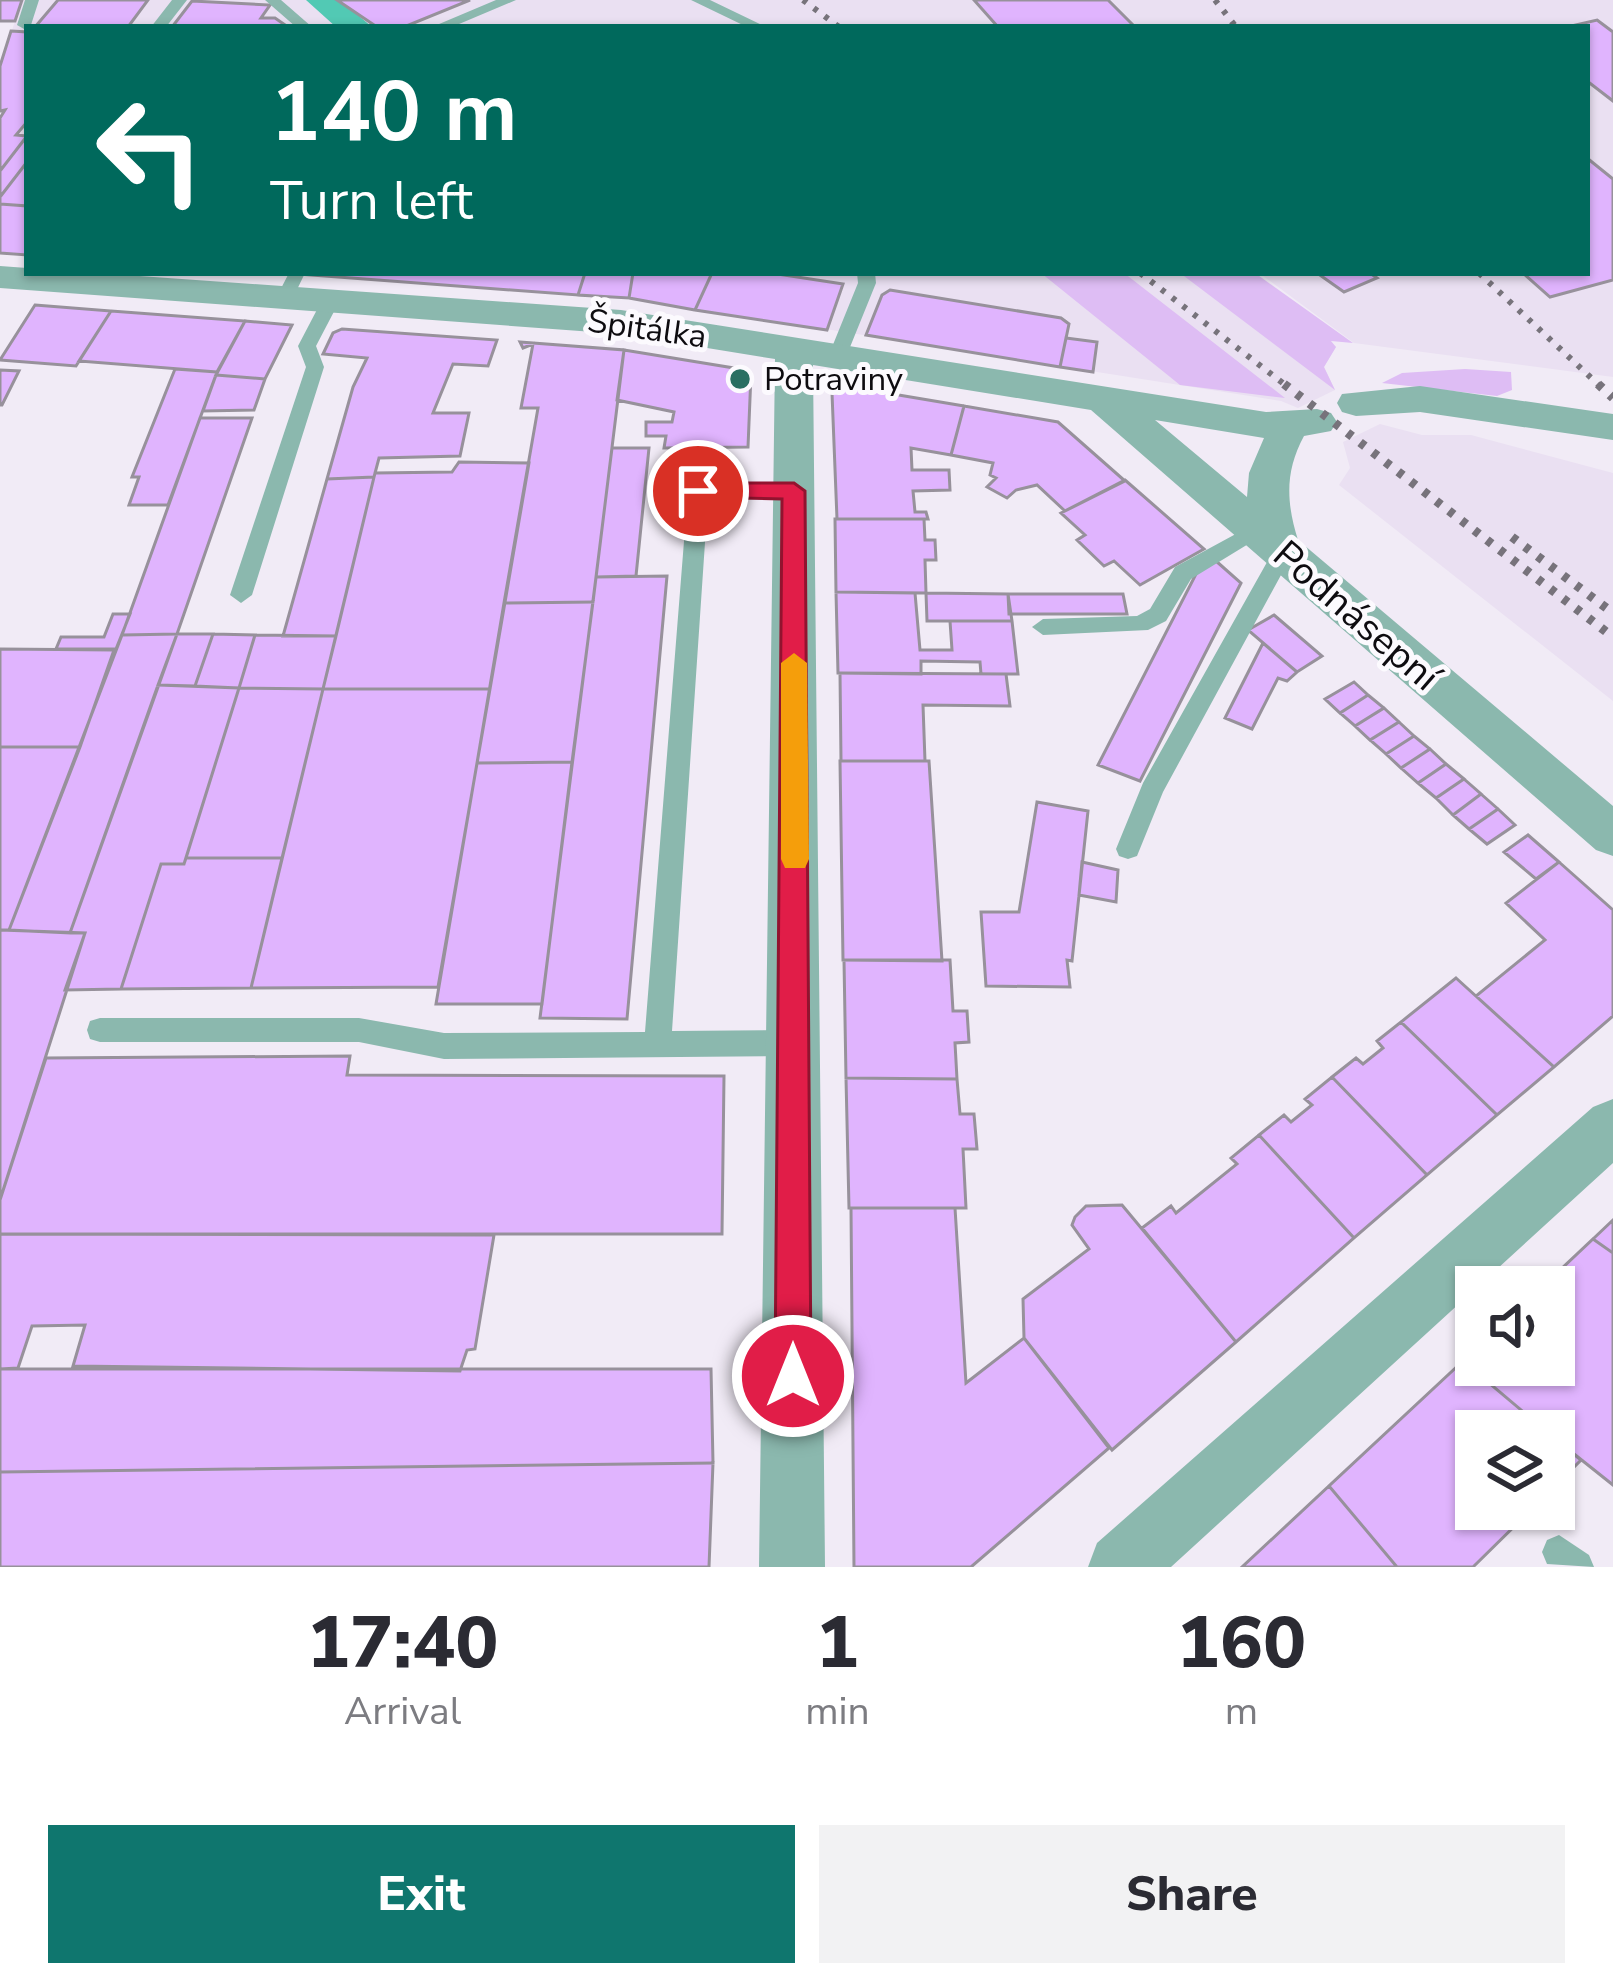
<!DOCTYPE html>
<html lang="en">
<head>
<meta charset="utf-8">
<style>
  body { margin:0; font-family:"Nunito Sans",sans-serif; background:#f2f2f3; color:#2b2b33; height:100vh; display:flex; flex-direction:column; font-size:45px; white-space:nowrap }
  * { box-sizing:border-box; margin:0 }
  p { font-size:39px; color:#7c7c81 }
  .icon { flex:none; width:66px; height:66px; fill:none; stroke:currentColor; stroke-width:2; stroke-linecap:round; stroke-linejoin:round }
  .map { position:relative; height:1567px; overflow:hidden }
  .drawer { display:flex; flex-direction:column; background:#fff; flex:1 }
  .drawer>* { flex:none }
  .top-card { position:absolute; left:24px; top:24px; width:1566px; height:252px; border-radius:0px; box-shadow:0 3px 9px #0004; background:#00695c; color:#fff; overflow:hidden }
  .buttons { position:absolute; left:1455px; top:1266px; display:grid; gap:24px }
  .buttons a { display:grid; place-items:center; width:120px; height:120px; border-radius:0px; background:#fff; box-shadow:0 3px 9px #0004; font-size:60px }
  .pin { position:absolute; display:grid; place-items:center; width:102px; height:102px; color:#fff; margin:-51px; border:6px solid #fff; border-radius:50%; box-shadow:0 3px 12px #0007 }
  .me { position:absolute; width:132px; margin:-66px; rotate:0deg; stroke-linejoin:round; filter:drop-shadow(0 0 9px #0008) }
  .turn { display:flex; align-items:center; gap:42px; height:252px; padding:0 48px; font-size:54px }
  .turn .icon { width:156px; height:156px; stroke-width:2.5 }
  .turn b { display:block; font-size:84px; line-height:102px }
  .eta { display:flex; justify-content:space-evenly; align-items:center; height:204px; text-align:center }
  .eta b { font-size:72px; font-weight:800; line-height:84px }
  .primary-button { display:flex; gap:24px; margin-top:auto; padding:24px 48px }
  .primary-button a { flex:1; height:138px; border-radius:0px; background:#0f766e; color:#fff; font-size:48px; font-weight:800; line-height:138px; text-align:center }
  .primary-button a+a { background:#f2f2f3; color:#2b2b33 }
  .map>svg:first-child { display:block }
  .built { fill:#eae0f2 }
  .green { fill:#debdf4 }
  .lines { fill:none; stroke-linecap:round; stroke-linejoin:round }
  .canal { fill:#52c9b4; fill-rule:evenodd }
  .building { fill:#e0b4fe; stroke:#97919b; stroke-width:3 }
  .service { fill:#8bb8ae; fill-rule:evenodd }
  .minor { fill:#8bb8ae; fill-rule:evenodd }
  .rail-far1 { stroke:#77737b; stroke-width:6; stroke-dasharray:4.5 9; stroke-linecap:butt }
  .rail { stroke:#77737b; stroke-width:9; stroke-dasharray:6 10; stroke-linecap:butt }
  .route { fill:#e11d48; stroke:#92132f; stroke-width:3 }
  .slow { fill:#f59e0b }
  .poi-dot { fill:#2a6f62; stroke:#fcfafe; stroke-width:4.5 }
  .labels { text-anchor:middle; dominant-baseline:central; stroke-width:10; stroke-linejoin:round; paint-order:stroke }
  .far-street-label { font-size:33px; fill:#0e0c10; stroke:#fcfafe }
  .far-poi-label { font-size:33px; fill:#0e0c10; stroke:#fcfafe; text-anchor:start }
  .street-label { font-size:39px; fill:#0e0c10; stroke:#fcfafe }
</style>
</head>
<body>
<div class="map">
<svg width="1613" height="1567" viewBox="0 0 1613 1567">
  <rect width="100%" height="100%" fill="#f1ebf6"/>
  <!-- built -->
  <path class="built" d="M22,0H1613V377L1354,343L1259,273H1587V27H27V255L0,253V118L4,111H0V66Z
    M285,273H1231L1336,347L1324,367L1335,390L1298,408L1281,401L629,298Z
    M1380,424L1422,435H1471L1613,473V701L1339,485L1350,468L1343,442Z"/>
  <!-- green -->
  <path class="green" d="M1041,273H1124L1285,398L1180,385Z
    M1180,273H1255L1353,343L1331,341L1336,347L1324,367L1335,390Z
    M1465,369L1511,372L1512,390L1497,396L1382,383L1402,373Z"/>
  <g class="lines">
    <!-- canal -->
    <path class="canal" d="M306,0H340L372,27H336Z"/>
  </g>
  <!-- building -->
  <path class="building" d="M0,0H22L15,21H0Z
    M58,0H148L128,27H35Z
    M337,0H470L404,27H377Z
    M974,0H1108L1135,27H998Z
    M192,1L270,5L261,18H275L288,27H172Z
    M1597,20L1613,32V101L1587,81V27H1567Z
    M11,31L27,32V122L16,135L27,136L0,171V118L5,110L0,111V66Z
    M27,136V162L0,197V171Z
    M1587,158L1613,179V280L1550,297L1523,273H1587Z
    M27,162V206L0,204V197Z
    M0,204L27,206V255L0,253Z
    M285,273H585L578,295Z
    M585,273H633L629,298L578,295Z
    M633,273H712L695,310L629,298Z
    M712,273H771L843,284L827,330L695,310Z
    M1317,273H1370L1377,278L1344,292Z
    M890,290L1061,318L1069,324L1060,367L866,335L882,295Z
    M35,305L111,311L76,366L0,360Z
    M111,311L245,321L217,372L79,361Z
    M245,321L292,325L265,379L216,375Z
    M342,329L497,340L488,366L453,364L433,413H469L460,456L379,458L374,477L327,479L353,387L367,358L323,354L333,333Z
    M1066,338L1097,342L1093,372L1060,367Z
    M520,342L624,350L593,602L504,603L538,408H521L533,344L523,348Z
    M624,350L746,370L751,374L748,447L664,448L666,436H646V422H672L674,412L617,400Z
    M175,369L217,372L168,505H129L139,477H132Z
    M0,370L19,371L2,405H0Z
    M216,375L265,379L254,410L203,411Z
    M845,386L964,406L951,455L911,448L912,470H949L950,490L913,491L915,512H926L928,519H837L832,393Z
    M964,406L1058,422L1125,481L1065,511L1037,485L1016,490L1007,498L987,487L996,478L990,475L993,463L951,455Z
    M200,418H252L177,634L122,635Z
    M612,448H649L636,576L596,577Z
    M459,462L529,463L490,689H323L375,473L452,472Z
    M374,477L336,636H283L327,479Z
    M1125,480L1204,549L1140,585L1114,561L1104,566L1077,540L1085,535L1061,513Z
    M835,519H924L925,540H935L936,560H925L926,593L836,592Z
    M1216,561L1241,583L1140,781L1098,765L1197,572Z
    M667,576L627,1019L540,1018L596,577Z
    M836,592L915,593L920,650H952L950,621H1012L1018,674H981L980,662L921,661V674L838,673Z
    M926,593L1008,594L1012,621H927Z
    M1008,594H1123L1127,614H1009Z
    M593,602L572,762L477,763L504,603Z
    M113,614H130L116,649H56L61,637H104Z
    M1274,615L1322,656L1297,672L1248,630Z
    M177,634L70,933L9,930L122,635Z
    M177,634H213L195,686L158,685Z
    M213,634L255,635L239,688L195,686Z
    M255,635L336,636L323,689L239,688Z
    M1263,643L1297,672L1287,681L1278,678L1252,729L1225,718Z
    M0,649L114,650L80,747H0Z
    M840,673L1006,674L1010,706L923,705L925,761H841Z
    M1354,682L1368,695L1340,713L1325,699Z
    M158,685L239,688L184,864H161L121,989L65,990L85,933H70Z
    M239,688L323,689L282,858H186Z
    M323,689H490L438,987L251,988Z
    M1368,695L1384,708L1355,726L1340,713Z
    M1384,708L1399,722L1370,740L1355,726Z
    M1399,722L1414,736L1386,754L1370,740Z
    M1414,736L1430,749L1401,768L1386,754Z
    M0,747H80L9,930H0Z
    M1430,749L1446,764L1418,783L1401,768Z
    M840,761H929L942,961L843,960Z
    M572,762L542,1004H436L477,763Z
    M1446,764L1464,779L1436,798L1418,783Z
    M1464,779L1481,794L1453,815L1436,798Z
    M1481,794L1498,809L1469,829L1453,815Z
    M1037,802L1088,811L1072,961L1067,960L1070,987L986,986L981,912H1019Z
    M1498,809L1515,825L1487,844L1469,829Z
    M1528,835L1559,862L1536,879L1504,852Z
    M186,858H282L251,988L121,989L161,864H184Z
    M1082,862L1118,870L1116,902L1079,895Z
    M1559,862L1613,910V1016L1554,1067L1476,996L1545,940L1506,903Z
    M0,930L85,933L0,1200Z
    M844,960H950L953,1011H967L969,1042L955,1043L957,1079L846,1078Z
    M1456,978L1554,1067L1497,1115L1401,1022Z
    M1401,1022L1497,1115L1427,1175L1332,1077L1356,1058L1363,1064L1383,1048L1377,1041Z
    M350,1056L347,1075L724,1076L722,1234H0V1200L46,1058Z
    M1332,1077L1427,1175L1354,1238L1259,1135L1284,1115L1291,1122L1312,1105L1305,1099Z
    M846,1078L957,1079L960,1114H974L977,1149H963L966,1208H849Z
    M1259,1135L1354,1238L1236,1342L1142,1228L1171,1206L1176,1213L1237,1164L1231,1158Z
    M1122,1205L1236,1342L1112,1450L1024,1338L1023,1299L1089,1249L1072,1225L1075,1217L1086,1206Z
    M851,1208H955L966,1383L1024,1338L1109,1448L971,1567H854Z
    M1613,1220V1253L1593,1239Z
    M0,1234L494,1235L475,1349L467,1350L460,1371L73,1366L85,1325L32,1326L18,1368L0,1369Z
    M1593,1239L1613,1253V1485L1554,1438V1431H1546L1463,1361L1476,1349V1365H1554V1287H1542Z
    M1463,1361L1546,1431H1476V1509H1532L1473,1567H1397L1329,1486Z
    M0,1369H711L713,1463L0,1472Z
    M1554,1438L1581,1460L1554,1487Z
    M713,1463L709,1567H0V1472Z
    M1329,1486L1397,1567H1242Z"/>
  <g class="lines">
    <!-- service -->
    <path class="service" d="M25,0H39L31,25L24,29L17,25Z
      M172,0H187L166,27H151Z
      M265,0H281L312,27H296Z
      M496,0H516L452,27H432Z
      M691,0H710L766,27H747Z
      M305,273L291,302H279L276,298L289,273Z
      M857,273H875L876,283L846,357L837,363L828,357L858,283Z
      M330,296L339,302L316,346L324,367L252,595L241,603L230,595L306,367L298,346L321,302Z
      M698,484L794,485L804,492L794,499L708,498L672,1031L795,1030L805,1034L809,1043L805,1052L795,1056L444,1059L359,1042H100L90,1039L87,1030L90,1021L100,1018H359L444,1033L645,1032L688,491Z
      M1256,523L1266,530L1263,535L1191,579L1166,621L1148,630L1043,635L1032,627L1043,619L1137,616L1150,609L1175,567Z
      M1282,545L1293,553L1163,792L1137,856L1128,859L1119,856L1116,849L1143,783L1275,548Z
      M1559,1535L1589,1555L1594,1567L1547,1564L1542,1552L1547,1540Z"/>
    <!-- minor -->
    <path class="minor" d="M0,266L27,268V273H97L621,310L1266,412L1317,409L1331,413L1337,422L1331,431L1304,436C1285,471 1286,502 1298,540L1613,806V856L1596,850L1091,410L813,365L825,1567H759L775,359L621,334L0,288ZM1155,420L1264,438L1249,473L1247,497Z
      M1420,386L1613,414V440L1420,412L1356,416L1342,412L1337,403L1342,394Z
      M1613,1099V1163L1171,1567H1088L1097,1543L1593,1107Z"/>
    <!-- rail-far1 -->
    <path class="rail-far1" d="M803,0L839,27
      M1215,0L1236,27
      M1140,273L1288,387
      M1479,273L1601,387"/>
    <!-- rail -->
    <path class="rail" d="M1284,384L1613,637
      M1598,384L1613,398
      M1512,537L1613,613"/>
  </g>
  <!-- route -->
  <path class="route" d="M698,483H794L805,491L811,1376L806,1389L793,1394L781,1389L775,1376L782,499L690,497V485Z"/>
  <!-- slow -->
  <path class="slow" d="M794,653L807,663L809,859L805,868H785L781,859V663Z"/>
  <!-- markers -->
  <circle class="poi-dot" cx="740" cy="379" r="12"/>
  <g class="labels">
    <!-- far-street labels -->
    <g class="far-street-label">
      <text transform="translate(647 329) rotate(8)">Špitálka</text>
    </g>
    <!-- far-poi labels -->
    <g class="far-poi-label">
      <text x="764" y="379">Potraviny</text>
    </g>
    <!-- street labels -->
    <g class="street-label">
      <text transform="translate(1356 616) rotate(41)">Podnásepní</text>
    </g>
  </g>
</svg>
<div class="buttons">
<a><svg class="icon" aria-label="sound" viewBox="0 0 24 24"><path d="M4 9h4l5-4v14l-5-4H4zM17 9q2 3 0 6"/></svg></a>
<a><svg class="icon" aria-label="layers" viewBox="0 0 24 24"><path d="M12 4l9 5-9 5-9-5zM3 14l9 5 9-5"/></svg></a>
</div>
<div class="pin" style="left:698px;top:491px;background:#d93025"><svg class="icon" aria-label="arrive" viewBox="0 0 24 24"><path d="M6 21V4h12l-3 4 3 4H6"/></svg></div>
<svg class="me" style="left:793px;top:1376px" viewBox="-20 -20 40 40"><circle r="17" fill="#e11d48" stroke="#fff" stroke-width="3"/><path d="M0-11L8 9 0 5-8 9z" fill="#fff"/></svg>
<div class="top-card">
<div class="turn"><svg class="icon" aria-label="left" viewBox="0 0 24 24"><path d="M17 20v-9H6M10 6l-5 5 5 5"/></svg><div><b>140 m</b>Turn left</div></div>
</div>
</div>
<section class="drawer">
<div class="eta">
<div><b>17:40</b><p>Arrival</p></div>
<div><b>1</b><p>min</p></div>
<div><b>160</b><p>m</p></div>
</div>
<div class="primary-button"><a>Exit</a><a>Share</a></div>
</section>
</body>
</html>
